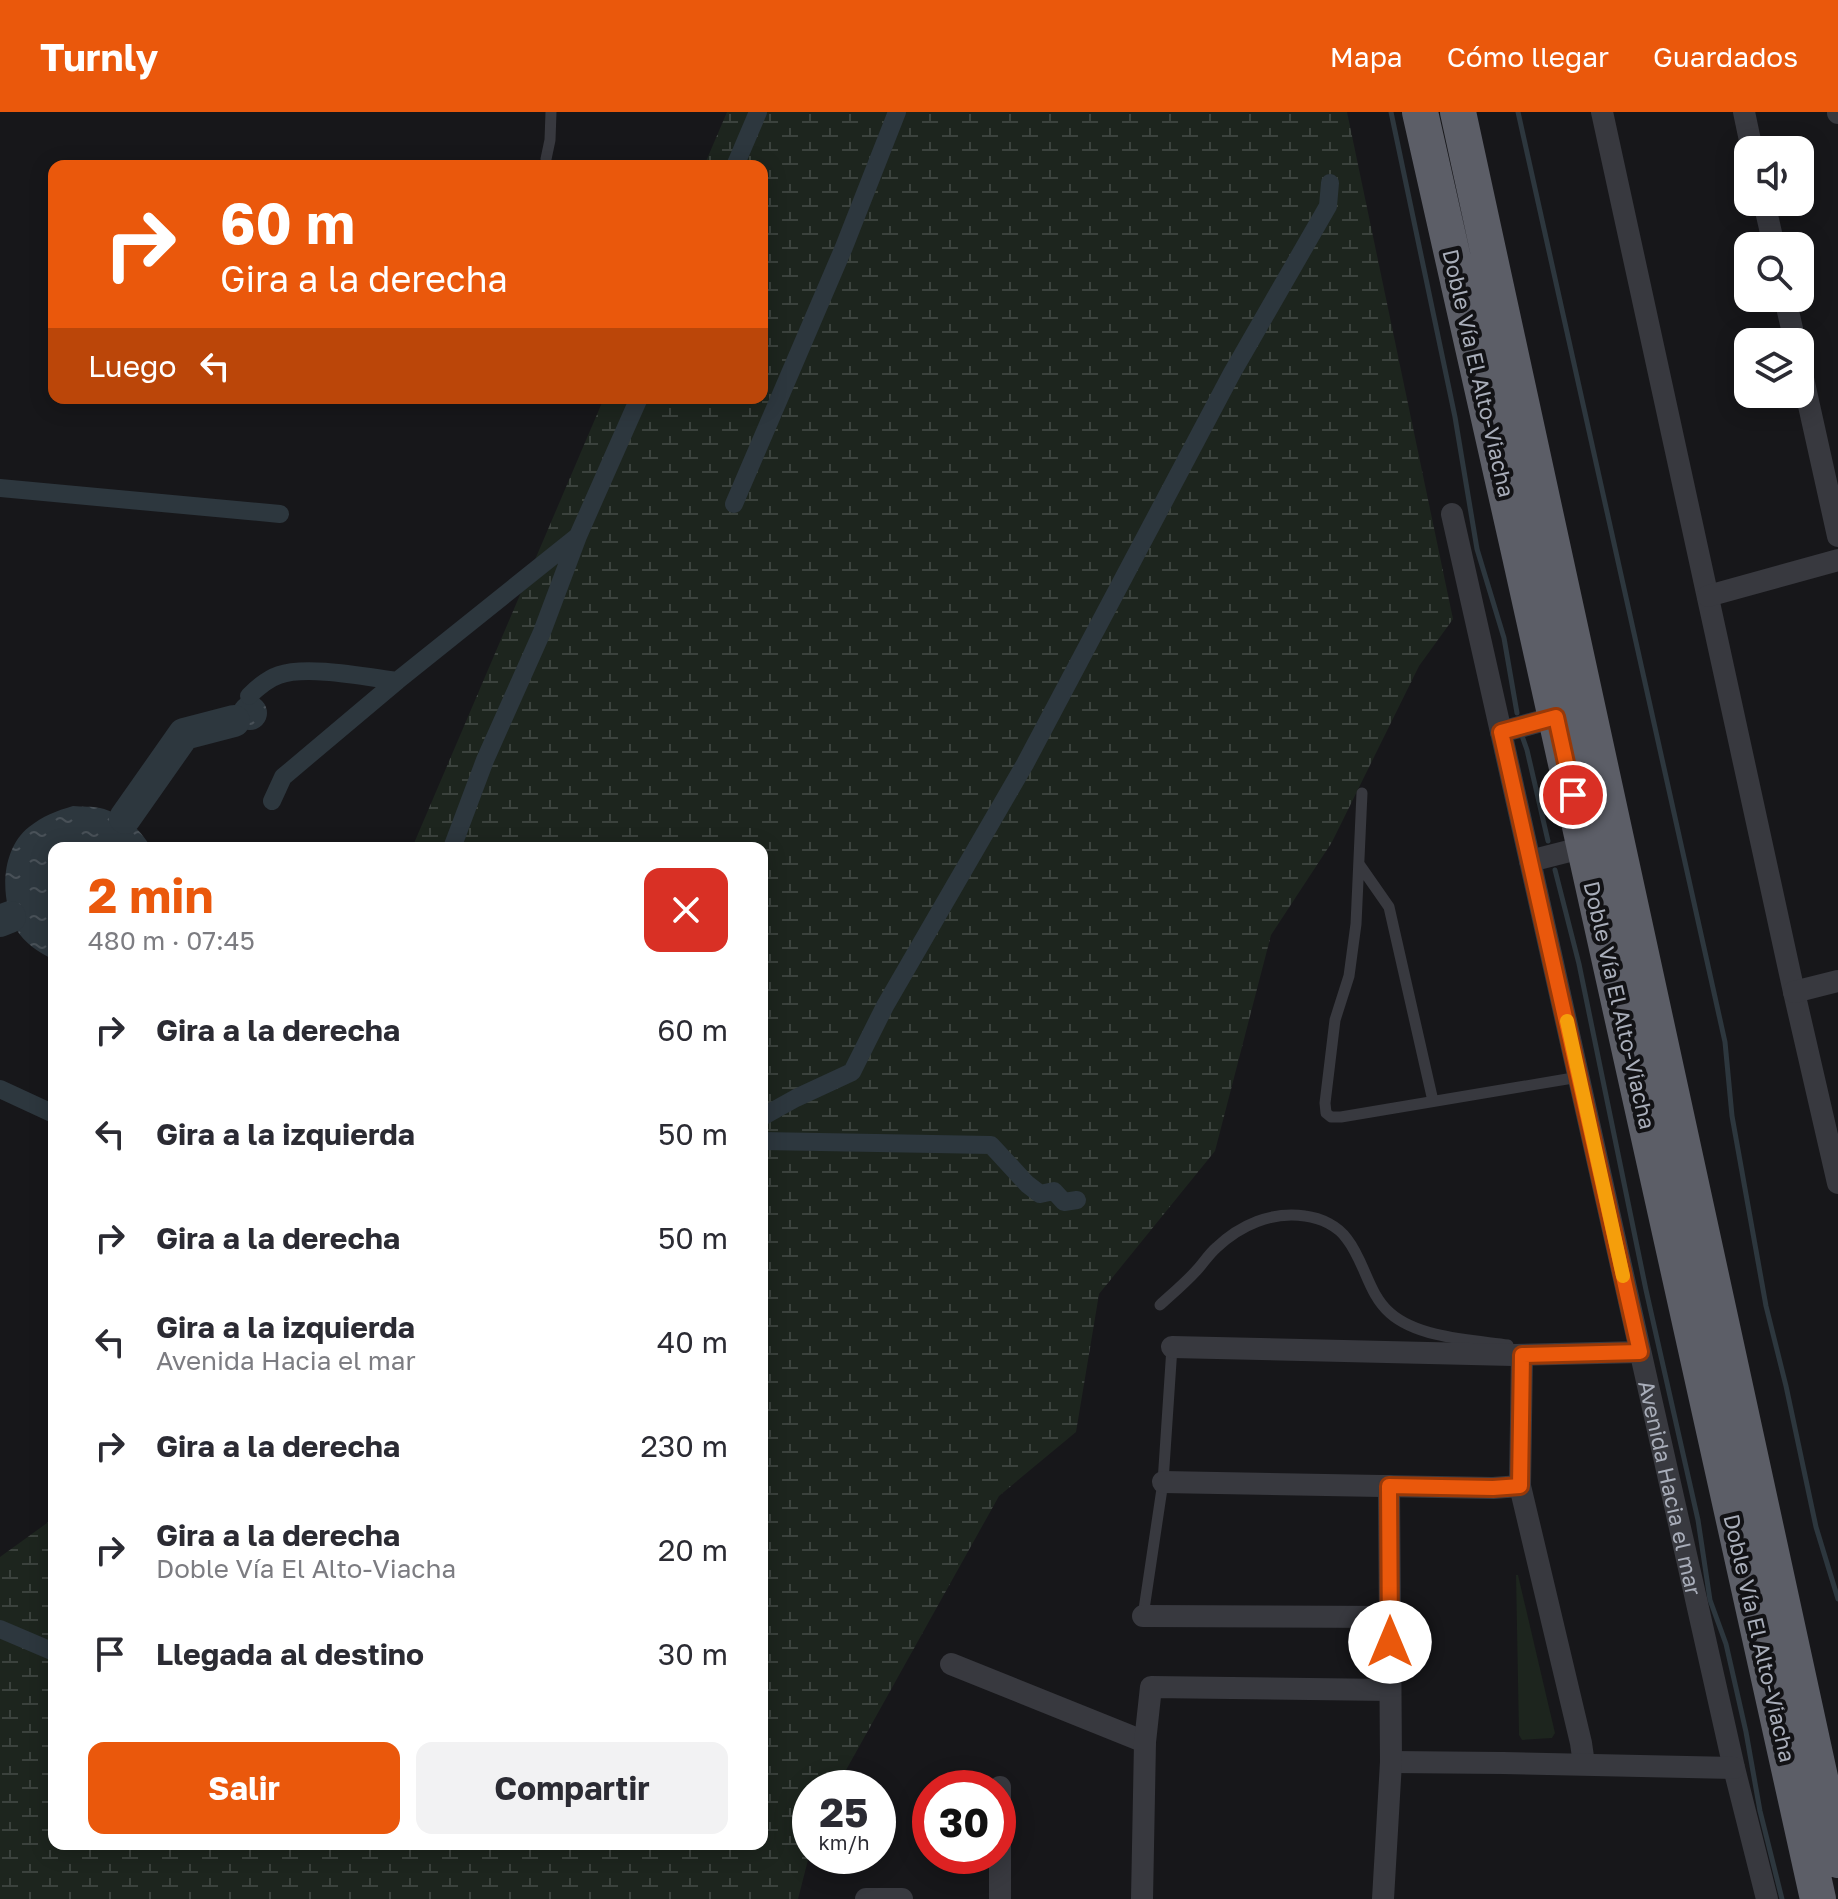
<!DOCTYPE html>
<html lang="es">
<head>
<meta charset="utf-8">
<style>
  body { margin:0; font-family:"Golos Text",sans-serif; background:#f2f2f3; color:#2b2b33; height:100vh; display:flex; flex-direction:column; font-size:30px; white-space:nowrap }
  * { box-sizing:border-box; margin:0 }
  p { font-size:26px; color:#7c7c81 }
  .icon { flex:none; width:44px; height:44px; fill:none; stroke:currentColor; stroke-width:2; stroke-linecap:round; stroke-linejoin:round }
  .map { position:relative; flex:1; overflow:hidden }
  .side { position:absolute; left:48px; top:730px; width:720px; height:1008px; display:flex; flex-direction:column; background:#fff; border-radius:16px; box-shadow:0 4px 20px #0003 }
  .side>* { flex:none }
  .guide { position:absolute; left:48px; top:48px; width:720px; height:244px; border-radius:16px; box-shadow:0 4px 20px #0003; background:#ea580c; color:#fff; overflow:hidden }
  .tools { position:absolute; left:1734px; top:24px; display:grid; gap:16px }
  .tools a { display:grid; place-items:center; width:80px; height:80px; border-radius:16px; background:#fff; box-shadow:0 4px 20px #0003; font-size:40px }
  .speed { position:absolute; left:792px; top:1658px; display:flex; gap:16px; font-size:40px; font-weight:700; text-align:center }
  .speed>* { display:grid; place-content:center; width:104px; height:104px; border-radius:50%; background:#fff; box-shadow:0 4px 20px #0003; line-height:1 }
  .speed small { font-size:20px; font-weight:400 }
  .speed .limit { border:12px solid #d22; background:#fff; color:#111 }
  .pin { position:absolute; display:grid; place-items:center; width:68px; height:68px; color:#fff; margin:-34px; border:4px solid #fff; border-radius:50%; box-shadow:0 2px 8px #0007 }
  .me { position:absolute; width:88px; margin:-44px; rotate:0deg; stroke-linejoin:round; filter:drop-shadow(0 0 6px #0008) }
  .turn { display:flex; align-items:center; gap:28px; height:168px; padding:0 40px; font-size:36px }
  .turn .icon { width:104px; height:104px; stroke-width:2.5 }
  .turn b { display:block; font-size:56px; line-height:68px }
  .then { display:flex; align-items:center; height:76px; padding:0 40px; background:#0003; gap:16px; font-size:30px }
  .round { display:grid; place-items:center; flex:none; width:84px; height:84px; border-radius:16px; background:#f2f2f3 }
  .overview { display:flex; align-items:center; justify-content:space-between; height:136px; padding:0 40px }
  h1 { font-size:48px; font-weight:700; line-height:60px; color:#ea580c }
  .button { display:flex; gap:16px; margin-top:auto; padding:16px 40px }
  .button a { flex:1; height:92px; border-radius:16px; background:#ea580c; color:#fff; font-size:32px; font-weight:700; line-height:92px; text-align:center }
  .button a+a { background:#f2f2f3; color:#2b2b33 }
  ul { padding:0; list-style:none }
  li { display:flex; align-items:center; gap:24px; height:104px; padding:0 40px }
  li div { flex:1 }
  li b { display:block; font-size:30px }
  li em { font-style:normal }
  header { display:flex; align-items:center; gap:48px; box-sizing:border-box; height:112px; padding:0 40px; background:#ea580c; color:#fff }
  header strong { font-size:38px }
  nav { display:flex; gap:44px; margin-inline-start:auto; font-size:28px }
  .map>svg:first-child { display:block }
  .wetland { fill:url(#wetland-marsh) }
  .green { fill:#1d251e }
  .water { fill:url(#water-ripples) }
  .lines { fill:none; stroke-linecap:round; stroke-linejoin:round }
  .stream { stroke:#2d373e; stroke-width:5 }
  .canal { stroke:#2d373e; stroke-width:18 }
  .river { stroke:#2d373e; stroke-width:32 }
  .service { stroke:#38393f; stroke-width:11 }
  .minor { stroke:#38393f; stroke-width:22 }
  .trunk { stroke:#5c5e67; stroke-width:36 }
  .route-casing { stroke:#983908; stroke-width:20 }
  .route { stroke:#ea580c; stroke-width:14 }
  .slow { stroke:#f59e0b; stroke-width:14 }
  .labels { text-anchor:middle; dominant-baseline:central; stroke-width:8; stroke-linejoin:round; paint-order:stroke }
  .street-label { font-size:22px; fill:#a9aeba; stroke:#121215 }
</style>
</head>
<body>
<header>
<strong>Turnly</strong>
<nav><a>Mapa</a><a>Cómo llegar</a><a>Guardados</a></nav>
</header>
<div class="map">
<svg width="1838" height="1787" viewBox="0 0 1838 1787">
  <defs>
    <pattern id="wetland-marsh" width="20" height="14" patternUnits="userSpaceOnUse" patternTransform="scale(2)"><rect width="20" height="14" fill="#1d251e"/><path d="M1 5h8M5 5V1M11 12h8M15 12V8" fill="none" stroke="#3b423d"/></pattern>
    <pattern id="water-ripples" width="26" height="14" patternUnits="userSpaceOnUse" patternTransform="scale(2)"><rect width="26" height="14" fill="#2d373e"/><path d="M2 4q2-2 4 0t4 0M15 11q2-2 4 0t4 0" fill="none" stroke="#495158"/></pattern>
  </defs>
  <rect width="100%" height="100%" fill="#17171a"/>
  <!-- wetland -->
  <path class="wetland" d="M727,0H1347L1453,507L1419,554L1332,730L1271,823L1215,1039L1099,1182L1076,1320L999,1384L836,1676H810V1740L798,1787H0V1445L54,1406V1732H762V736H412L604,286H762V54H704Z"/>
  <!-- green -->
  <path class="green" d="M1516,1463H1518L1555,1621L1552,1626L1522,1628L1519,1623Z"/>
  <!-- water -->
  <path class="water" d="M233 601a17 17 0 1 1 34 0a17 17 0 1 1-34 0Z
    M73,694C82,695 92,694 100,696C122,701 141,717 151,736H54V848C39,840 25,832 16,817C0,787 0,738 29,715C43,704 56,699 73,694Z"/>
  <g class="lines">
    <!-- stream -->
    <path class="stream" d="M1391,0L1455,305L1477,437L1504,526L1517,601
      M1518,0L1725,930L1732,1004L1766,1194L1786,1274L1816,1415L1838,1487
      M1521,621L1527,638L1548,729
      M1555,758L1579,852L1646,1178L1698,1408L1710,1488L1726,1532L1746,1620L1760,1699L1782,1787"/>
    <!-- canal -->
    <path class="canal" d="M735,54L758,0
      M0,376L280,402
      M734,392L844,135L897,0
      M249,584C257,576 267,567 279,563C307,553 366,565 397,569L578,424L639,286
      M272,689L283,665L397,569
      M452,736L485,648L542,520L578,424
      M0,977L54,1002
      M762,1005L796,986L852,960L885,894L1025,652L1232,261L1328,94L1330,71
      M762,1029L991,1033L1027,1072L1040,1082L1054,1079L1064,1090L1077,1088
      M0,1517L54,1540"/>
    <!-- river -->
    <path class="river" d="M125,706L184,622L234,609
      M0,809L10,805"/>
    <!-- service -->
    <path class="service" d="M546,47L550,28L551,0
      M1362,681L1356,812L1349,864L1335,908L1325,991L1326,1001L1331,1005H1341L1579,965
      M1359,752L1389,795L1433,989
      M1160,1193C1172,1182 1185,1171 1196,1159C1203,1152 1208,1143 1216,1136C1240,1113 1272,1099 1305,1104C1321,1106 1338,1114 1347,1127C1365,1150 1368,1182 1390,1201C1418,1226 1472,1228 1508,1233
      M1143,1504L1163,1370L1172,1235"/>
    <!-- minor -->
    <g class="minor">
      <path d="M1602,0L1794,880L1838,1071"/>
      <path d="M1744,0L1752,38"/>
      <path d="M1838,0V1"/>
      <path d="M1764,90L1774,134"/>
      <path d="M1785,186L1795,230"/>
      <path d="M1800,253L1838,424"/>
      <path id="s1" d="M1452,402L1734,1656L1767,1787"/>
      <path d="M1708,484L1838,448"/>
      <path d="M1501,620L1556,605"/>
      <path d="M1530,749L1585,735"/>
      <path d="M1794,880L1838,869"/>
      <path d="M1172,1235L1513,1243L1640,1240"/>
      <path d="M1522,1243L1520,1374L1581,1631L1584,1652"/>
      <path d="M1163,1370L1493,1376L1520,1374"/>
      <path d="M1143,1504L1390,1505"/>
      <path d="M951,1552L1145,1630"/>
      <path d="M1391,1650L1503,1651L1734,1656"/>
      <path d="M866,1787H902"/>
      <path d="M1000,1787V1675"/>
      <path d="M1142,1787L1145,1630L1151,1575L1390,1578"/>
      <path d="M1383,1787L1391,1650L1389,1374"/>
    </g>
    <!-- trunk -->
    <path class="trunk" d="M1420,0L1520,444L1818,1787
      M1458,0L1838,1748"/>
  </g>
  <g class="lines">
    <defs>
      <path id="route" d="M1390,1530L1389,1374L1493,1376L1520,1374L1522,1243L1640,1240L1501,620L1556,605L1573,683"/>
    </defs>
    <!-- route casing -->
    <use href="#route" class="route-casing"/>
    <!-- route -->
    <use href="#route" class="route"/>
    <!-- slow -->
    <path class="slow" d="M1567,909L1623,1164"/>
  </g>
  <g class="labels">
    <!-- street labels -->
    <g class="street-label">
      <text transform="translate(1479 261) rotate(77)">Doble Vía El Alto-Viacha</text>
      <text transform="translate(1620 893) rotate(77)">Doble Vía El Alto-Viacha</text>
      <text stroke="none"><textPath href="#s1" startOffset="998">Avenida Hacia el mar</textPath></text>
      <text transform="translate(1760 1526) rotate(77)">Doble Vía El Alto-Viacha</text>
    </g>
  </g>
</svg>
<div class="tools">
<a><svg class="icon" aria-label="sound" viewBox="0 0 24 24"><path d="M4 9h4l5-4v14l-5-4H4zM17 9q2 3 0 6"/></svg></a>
<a><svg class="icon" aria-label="search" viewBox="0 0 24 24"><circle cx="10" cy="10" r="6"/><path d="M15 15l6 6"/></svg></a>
<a><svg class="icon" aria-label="layers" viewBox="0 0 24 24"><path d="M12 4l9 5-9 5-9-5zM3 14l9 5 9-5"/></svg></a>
</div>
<div class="speed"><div>25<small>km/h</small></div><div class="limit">30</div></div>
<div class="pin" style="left:1573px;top:683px;background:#d93025"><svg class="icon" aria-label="arrive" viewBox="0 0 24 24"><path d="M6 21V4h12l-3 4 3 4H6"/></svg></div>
<svg class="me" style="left:1390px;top:1530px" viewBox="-20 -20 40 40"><circle r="19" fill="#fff"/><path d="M0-13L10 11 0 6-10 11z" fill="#ea580c"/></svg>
<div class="guide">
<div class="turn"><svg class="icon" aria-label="right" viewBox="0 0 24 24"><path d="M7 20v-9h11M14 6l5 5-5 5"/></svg><div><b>60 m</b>Gira a la derecha</div></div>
<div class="then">Luego<svg class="icon" aria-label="left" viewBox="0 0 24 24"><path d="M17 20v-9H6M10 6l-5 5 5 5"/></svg></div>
</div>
<section class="side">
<div class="overview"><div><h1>2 min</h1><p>480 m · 07:45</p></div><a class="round" style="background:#d93025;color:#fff"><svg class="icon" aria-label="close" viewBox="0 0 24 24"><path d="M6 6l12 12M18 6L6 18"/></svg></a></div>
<ul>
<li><svg class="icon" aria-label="right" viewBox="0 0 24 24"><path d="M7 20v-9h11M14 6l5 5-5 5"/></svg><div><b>Gira a la derecha</b></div><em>60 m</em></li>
<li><svg class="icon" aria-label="left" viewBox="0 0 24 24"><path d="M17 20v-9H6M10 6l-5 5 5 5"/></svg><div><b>Gira a la izquierda</b></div><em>50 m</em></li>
<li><svg class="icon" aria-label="right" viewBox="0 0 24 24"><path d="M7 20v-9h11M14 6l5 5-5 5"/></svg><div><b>Gira a la derecha</b></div><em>50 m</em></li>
<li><svg class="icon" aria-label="left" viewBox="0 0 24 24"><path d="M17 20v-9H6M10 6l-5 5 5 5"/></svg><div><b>Gira a la izquierda</b><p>Avenida Hacia el mar</p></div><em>40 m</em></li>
<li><svg class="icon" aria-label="right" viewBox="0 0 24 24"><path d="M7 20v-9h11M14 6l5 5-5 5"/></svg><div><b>Gira a la derecha</b></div><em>230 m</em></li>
<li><svg class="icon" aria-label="right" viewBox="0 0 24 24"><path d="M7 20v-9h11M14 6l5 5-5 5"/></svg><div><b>Gira a la derecha</b><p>Doble Vía El Alto-Viacha</p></div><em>20 m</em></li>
<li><svg class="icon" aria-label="arrive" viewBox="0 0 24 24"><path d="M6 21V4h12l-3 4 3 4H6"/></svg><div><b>Llegada al destino</b></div><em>30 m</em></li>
</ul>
<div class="button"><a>Salir</a><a>Compartir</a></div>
</section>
</div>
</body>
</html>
